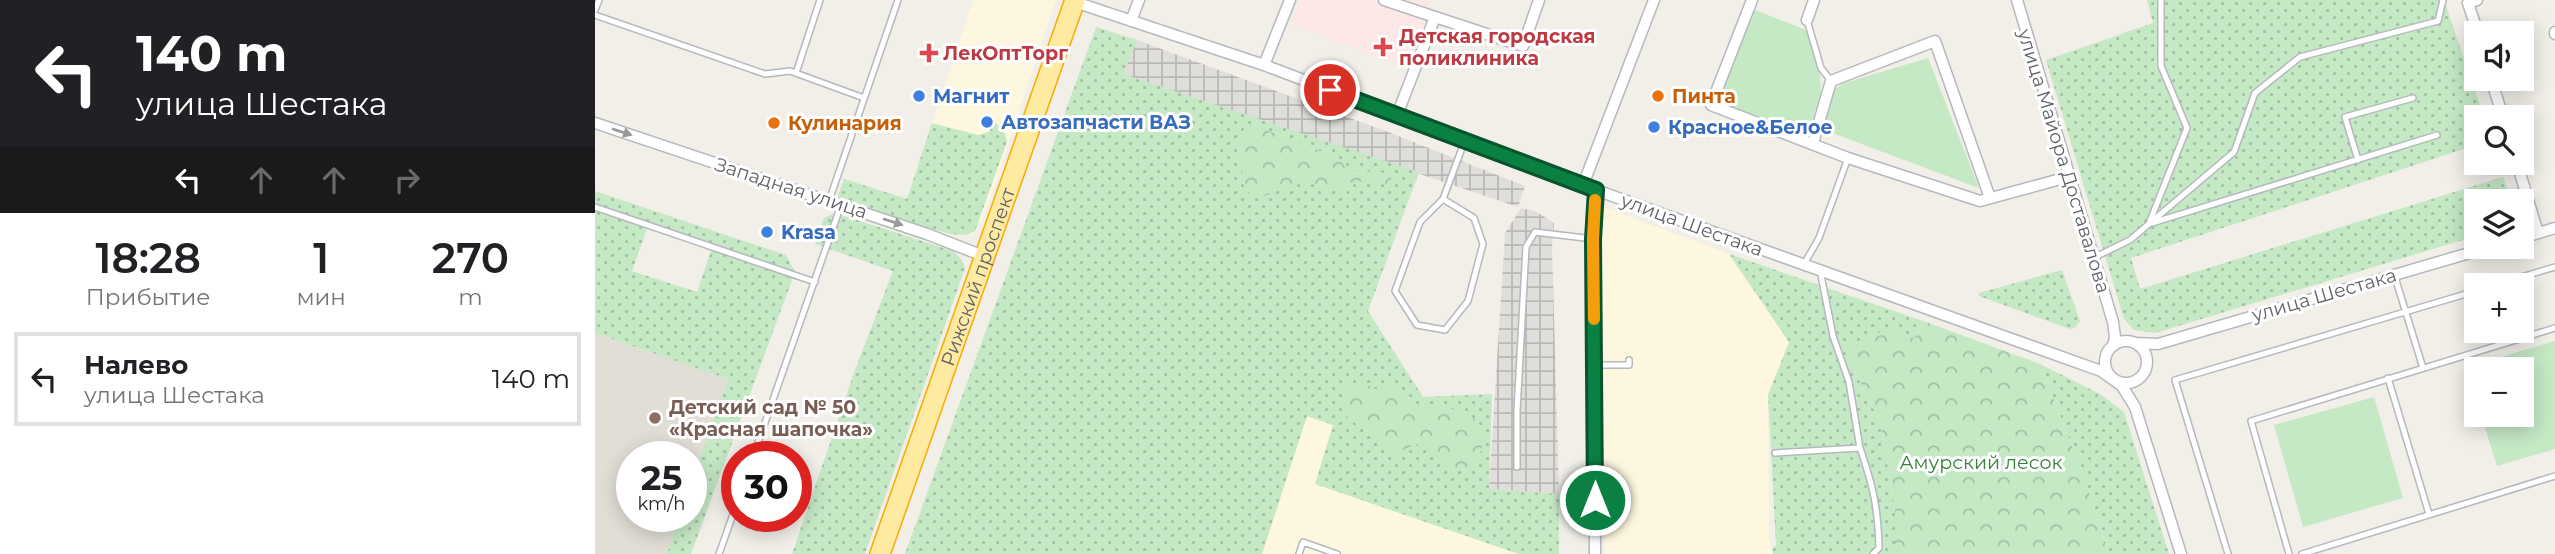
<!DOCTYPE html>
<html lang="ru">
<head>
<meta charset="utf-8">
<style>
  body { margin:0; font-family:Montserrat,sans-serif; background:#f2f2f2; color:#202124; height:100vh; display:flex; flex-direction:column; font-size:26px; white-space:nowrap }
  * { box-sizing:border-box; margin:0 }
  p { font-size:23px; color:#757577 }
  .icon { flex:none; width:38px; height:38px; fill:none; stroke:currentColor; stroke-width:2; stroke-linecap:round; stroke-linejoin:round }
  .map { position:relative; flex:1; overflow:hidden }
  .sheet { display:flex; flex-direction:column; background:#fff; width:595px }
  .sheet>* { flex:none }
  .top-card { background:#202124; color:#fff; overflow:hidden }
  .controls { position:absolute; left:1869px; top:21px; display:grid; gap:14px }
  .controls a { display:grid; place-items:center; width:70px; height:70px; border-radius:0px; background:#fff; box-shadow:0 4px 18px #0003; font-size:35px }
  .speed { position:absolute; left:21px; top:441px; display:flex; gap:14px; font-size:35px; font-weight:700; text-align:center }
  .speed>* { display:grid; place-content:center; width:91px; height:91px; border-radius:50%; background:#fff; box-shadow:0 4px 18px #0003; line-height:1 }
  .speed small { font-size:18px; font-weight:400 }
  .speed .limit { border:10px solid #d22; background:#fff; color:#111 }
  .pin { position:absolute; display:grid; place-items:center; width:60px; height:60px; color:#fff; margin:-30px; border:4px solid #fff; border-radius:50%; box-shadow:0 2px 7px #0007 }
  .me { position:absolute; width:77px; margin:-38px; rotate:0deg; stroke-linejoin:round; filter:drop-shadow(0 0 5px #0008) }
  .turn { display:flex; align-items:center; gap:24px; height:147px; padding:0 21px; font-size:32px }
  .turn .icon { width:91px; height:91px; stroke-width:2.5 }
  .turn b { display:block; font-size:49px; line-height:60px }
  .lanes { display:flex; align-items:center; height:66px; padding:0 21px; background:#0003; justify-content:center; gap:35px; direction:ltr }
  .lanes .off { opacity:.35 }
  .eta { display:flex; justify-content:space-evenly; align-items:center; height:119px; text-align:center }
  .eta b { font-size:42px; font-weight:600; line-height:49px }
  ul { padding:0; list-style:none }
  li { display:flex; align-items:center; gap:21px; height:94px; margin:0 14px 10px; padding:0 7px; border:4px solid #e0e0e0; border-radius:0px }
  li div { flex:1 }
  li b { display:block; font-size:26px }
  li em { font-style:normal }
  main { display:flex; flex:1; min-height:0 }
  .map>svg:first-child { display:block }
  .commercial { fill:#fef7e0 }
  .industrial { fill:url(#industrial-grid) }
  .education { fill:#e1ded6 }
  .medical { fill:#fce8e6 }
  .grass { fill:url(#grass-dots); fill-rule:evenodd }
  .forest { fill:url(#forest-crowns) }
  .park { fill:#c5e8c5 }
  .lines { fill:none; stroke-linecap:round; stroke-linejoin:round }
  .service-casing { stroke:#b5b8bc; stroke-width:8 }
  .minor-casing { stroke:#b5b8bc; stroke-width:13 }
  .trunk-casing { stroke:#f9ab00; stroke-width:22 }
  .service { stroke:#fff; stroke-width:5 }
  .minor { stroke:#fff; stroke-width:10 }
  .trunk { stroke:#feeaa1; stroke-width:19 }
  .oneway { fill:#979a9d }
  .route-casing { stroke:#07532c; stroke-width:18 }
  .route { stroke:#0b8043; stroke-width:12 }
  .slow { stroke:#f59e0b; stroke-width:12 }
  .health-dot { fill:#e0444e; stroke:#fff; stroke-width:2.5 }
  .shop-dot { fill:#3f7fe0; stroke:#fff; stroke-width:2.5 }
  .food-dot { fill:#e8710a; stroke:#fff; stroke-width:2.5 }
  .education-dot { fill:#8d6e63; stroke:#fff; stroke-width:2.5 }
  .labels { text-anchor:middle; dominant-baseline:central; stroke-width:6; stroke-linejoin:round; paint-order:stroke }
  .health-label { font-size:19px; font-weight:bold; fill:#be3a42; stroke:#fff; text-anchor:start }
  .shop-label { font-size:19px; font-weight:bold; fill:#366cbe; stroke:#fff; text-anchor:start }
  .food-label { font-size:19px; font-weight:bold; fill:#c56008; stroke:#fff; text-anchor:start }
  .street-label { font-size:19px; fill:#5f6368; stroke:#fff }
  .education-label { font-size:19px; font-weight:bold; fill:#785e54; stroke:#fff; text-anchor:start }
  .park-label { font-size:19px; fill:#348238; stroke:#fff }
</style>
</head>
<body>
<main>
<section class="sheet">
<div class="top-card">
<div class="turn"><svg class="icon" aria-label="left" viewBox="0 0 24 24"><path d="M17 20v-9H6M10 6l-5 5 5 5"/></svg><div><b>140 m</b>улица Шестака</div></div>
<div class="lanes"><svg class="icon" aria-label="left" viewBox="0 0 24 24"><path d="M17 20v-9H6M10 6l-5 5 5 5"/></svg><svg class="icon off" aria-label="ahead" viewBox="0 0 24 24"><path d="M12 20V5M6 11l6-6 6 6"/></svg><svg class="icon off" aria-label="ahead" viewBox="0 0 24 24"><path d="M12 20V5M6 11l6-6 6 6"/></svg><svg class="icon off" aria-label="right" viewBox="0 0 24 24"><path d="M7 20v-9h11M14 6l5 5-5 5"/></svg></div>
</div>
<div class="eta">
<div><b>18:28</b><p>Прибытие</p></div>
<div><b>1</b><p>мин</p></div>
<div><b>270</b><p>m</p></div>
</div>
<ul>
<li><svg class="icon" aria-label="left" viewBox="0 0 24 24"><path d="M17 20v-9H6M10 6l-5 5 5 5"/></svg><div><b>Налево</b><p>улица Шестака</p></div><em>140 m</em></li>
</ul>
</section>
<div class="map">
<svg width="1960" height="554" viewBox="0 0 1960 554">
  <defs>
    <pattern id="industrial-grid" width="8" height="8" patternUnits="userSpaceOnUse" patternTransform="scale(1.75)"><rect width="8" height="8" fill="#e0deda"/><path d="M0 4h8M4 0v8" fill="none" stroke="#b9b8b5"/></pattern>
    <pattern id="grass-dots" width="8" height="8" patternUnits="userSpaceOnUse" patternTransform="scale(1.75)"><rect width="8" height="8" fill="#c5e8c5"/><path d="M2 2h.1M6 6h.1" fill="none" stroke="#a3c0a4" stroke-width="1.8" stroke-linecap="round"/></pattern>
    <pattern id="forest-crowns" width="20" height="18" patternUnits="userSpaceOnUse" patternTransform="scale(1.75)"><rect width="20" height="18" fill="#c5e8c5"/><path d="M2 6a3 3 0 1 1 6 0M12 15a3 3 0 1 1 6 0" fill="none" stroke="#a3c0a4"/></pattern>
  </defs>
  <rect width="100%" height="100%" fill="#f1efe8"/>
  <!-- commercial -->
  <path class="commercial" d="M378,0H461L387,223L312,199Z
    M1008,207L1134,254L1194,342L1173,395L1174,537L1178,554H1010L1005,289Z
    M712,416L739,425L720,484L924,554H667Z"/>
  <!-- industrial -->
  <path class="industrial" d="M542,40L793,132L930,186L923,207L528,74Z
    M926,208L940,211L959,223L957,246L964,494L894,489L910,233Z"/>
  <!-- education -->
  <path class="education" d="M0,333L133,379L96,484V457H37V516H85L72,554H0Z"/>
  <!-- medical -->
  <path class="medical" d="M705,0H837L813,69L696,24Z"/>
  <!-- grass -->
  <path class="grass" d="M1552,0H1849L1889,117H1881V145L1536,258L1545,289L1908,177L1917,201H1881V236L1560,333L1539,330L1529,319L1451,60L1558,23Z
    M501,27L542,40L528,74L824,172L773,311L828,397L897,394L894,489L964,494V554H924L720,484L738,425L712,416L667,554H310Z
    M398,122C408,127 410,132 412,142L380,231L370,235L356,234L240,204L249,179L312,199L337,123L383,135L394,132Z
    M0,191L191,255L200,272L96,554H72L85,516H96V484L133,379L0,333ZM53,226L117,248L102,292L37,271Z
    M240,213L358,251L367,260L370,268L270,554H197L260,370L298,271L220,244L229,218Z
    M1134,254L1331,322L1319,338L1248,347L1286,424L1300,510V554H1178L1177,548L1181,546L1173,395L1194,342Z
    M1467,270L1485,321L1481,327L1475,329L1384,296V293Z
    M1445,364L1505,394L1529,412L1574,554H1514L1488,474Z"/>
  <!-- forest -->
  <path class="forest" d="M652,125L665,128L744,158L752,170L794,173L796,180L791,185L769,181L754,183L751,195C738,191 717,181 704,184C669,190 652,221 646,162C644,149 643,136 652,125Z
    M1331,322L1445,364L1488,474L1514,554H1300V510L1286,424L1248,347L1295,328L1319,338Z
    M764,382L783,390L797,387L817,405C860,407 907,409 880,467L858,468L821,444L795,456C781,443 770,427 753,419C747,404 741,386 764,382Z"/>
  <!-- park -->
  <path class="park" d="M1157,9L1214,31L1225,75L1226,92L1213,136L1120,103Z
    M1333,58L1384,188L1224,128L1236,91L1249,83Z
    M1960,341V449L1902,466L1886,415H1927V369H1881V398L1872,367Z
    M1779,397L1808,498L1708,527L1679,425Z"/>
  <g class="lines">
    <defs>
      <path id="service" d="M0,10L4,0
        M0,15L170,74L195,71L269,98
        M1212,20L1226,68L1236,81
        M201,73L225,0
        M1763,160L1750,117L1818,98
        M848,199L879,218L888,244L873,301L850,330L822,325L800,291L825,222L848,199L870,140
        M234,201L303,0
        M0,207L220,282
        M1555,221L1592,128L1566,66V0
        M1557,223L1842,135
        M1500,257L1535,240L1639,152L1660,93L1705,57L1843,21L1848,0
        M1209,264L1224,238L1253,158
        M1799,274L1828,368
        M1899,285L1960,267
        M1000,365H1034V360
        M1793,378L1834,514
        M1265,448C1278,486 1283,507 1284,548L1278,554
        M1180,453L1265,448L1254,382L1238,336L1225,270
        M158,457L246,205
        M922,467V411L931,247L940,232L998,239
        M124,554L142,503
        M704,554L708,542L742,554
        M1633,554L1580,380L1881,291
        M1694,554L1656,421L1960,328
        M1707,554L1960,476"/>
      <path id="minor" d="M789,0L840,17
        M1157,0L1116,105L1253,158L1385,201L1473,177
        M1422,0L1518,322L1520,337L1518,346
        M1882,0L1873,3L1883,33
        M480,2L669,65L959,175L1506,371L1527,386L1540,407L1586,554
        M1212,20L1219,0
        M536,21L544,0
        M1960,32V34
        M669,65L695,0
        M1896,79L1908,117
        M802,115L840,17L928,46L944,0
        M0,123L332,234L391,257
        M1218,143L1236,81L1340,41L1395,198
        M1922,163L1943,233
        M988,185L1059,0
        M1927,238L1960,228
        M1510 362a21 21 0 1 1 42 0a21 21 0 1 1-42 0Z
        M1540,343L1563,344L1895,247
        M1000,554L998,239L1001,190"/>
      <g id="trunk">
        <path id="s1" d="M285,554L480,0"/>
      </g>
    </defs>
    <!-- service casing -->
    <use href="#service" class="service-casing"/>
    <!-- minor casing -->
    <use href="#minor" class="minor-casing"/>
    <!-- trunk casing -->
    <use href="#trunk" class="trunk-casing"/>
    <!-- service -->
    <use href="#service" class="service"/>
    <!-- minor -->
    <use href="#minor" class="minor"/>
    <!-- trunk -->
    <use href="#trunk" class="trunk"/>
  </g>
  <!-- one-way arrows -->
  <defs><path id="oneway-solid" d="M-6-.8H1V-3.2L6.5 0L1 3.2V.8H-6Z" transform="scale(1.75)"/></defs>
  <g class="oneway">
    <use href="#oneway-solid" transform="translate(27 132) rotate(18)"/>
    <use href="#oneway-solid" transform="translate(298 222) rotate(18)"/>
  </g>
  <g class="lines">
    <defs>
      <path id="route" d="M735,90L1001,190L998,239L1000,500"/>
    </defs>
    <!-- route casing -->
    <use href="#route" class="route-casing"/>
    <!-- route -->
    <use href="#route" class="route"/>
    <!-- slow -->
    <path class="slow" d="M999,319L998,239L1000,200"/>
  </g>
  <!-- markers -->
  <g class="health-dot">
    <path d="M784.5 36.5h7v7h7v7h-7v7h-7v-7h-7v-7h7z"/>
    <path d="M330.5 42.5h7v7h7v7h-7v7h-7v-7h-7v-7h7z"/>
  </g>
  <g class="shop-dot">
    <circle cx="324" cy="96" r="7"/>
    <circle cx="392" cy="122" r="7"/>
    <circle cx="1059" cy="127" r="7"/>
    <circle cx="172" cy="232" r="7"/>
  </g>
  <g class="food-dot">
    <circle cx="1063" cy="96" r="7"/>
    <circle cx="179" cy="123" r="7"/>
  </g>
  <circle class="education-dot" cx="60" cy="418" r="7"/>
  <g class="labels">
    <!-- health labels -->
    <g class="health-label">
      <text x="804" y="36">Детская городская<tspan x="804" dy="22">поликлиника</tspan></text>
      <text x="348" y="53">ЛекОптТорг</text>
    </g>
    <!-- shop labels -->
    <g class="shop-label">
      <text x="338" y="96">Магнит</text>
      <text x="406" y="122">Автозапчасти ВАЗ</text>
      <text x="1073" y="127">Красное&amp;Белое</text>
      <text x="186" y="232">Krasa</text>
    </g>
    <!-- food labels -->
    <g class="food-label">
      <text x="1077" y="96">Пинта</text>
      <text x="193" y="123">Кулинария</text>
    </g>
    <!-- street labels -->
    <g class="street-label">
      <text transform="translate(1469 161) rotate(73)">улица Майора Доставалова</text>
      <text transform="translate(196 188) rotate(18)">Западная улица</text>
      <text transform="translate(1097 225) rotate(20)">улица Шестака</text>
      <text stroke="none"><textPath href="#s1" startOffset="294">Рижский проспект</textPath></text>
      <text transform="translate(1729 295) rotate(-16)">улица Шестака</text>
    </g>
    <!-- education labels -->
    <g class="education-label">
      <text x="74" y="407">Детский сад № 50<tspan x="74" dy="22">«Красная шапочка»</tspan></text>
    </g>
    <!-- park labels -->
    <g class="park-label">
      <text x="1386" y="462">Амурский лесок</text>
    </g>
  </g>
</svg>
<div class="controls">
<a><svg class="icon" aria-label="sound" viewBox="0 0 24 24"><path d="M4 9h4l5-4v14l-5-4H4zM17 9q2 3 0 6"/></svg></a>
<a><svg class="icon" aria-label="search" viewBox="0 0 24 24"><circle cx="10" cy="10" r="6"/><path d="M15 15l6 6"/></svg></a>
<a><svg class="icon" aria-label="layers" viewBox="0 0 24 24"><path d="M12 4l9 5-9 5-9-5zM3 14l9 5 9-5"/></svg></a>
<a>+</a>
<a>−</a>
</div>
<div class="speed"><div>25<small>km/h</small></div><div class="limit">30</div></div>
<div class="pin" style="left:735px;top:90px;background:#d93025"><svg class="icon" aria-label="arrive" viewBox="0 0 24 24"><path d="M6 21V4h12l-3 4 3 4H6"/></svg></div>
<svg class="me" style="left:1000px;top:500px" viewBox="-20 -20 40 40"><circle r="17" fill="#0b8043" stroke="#fff" stroke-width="3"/><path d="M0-11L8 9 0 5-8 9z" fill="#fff"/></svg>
</div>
</main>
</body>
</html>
